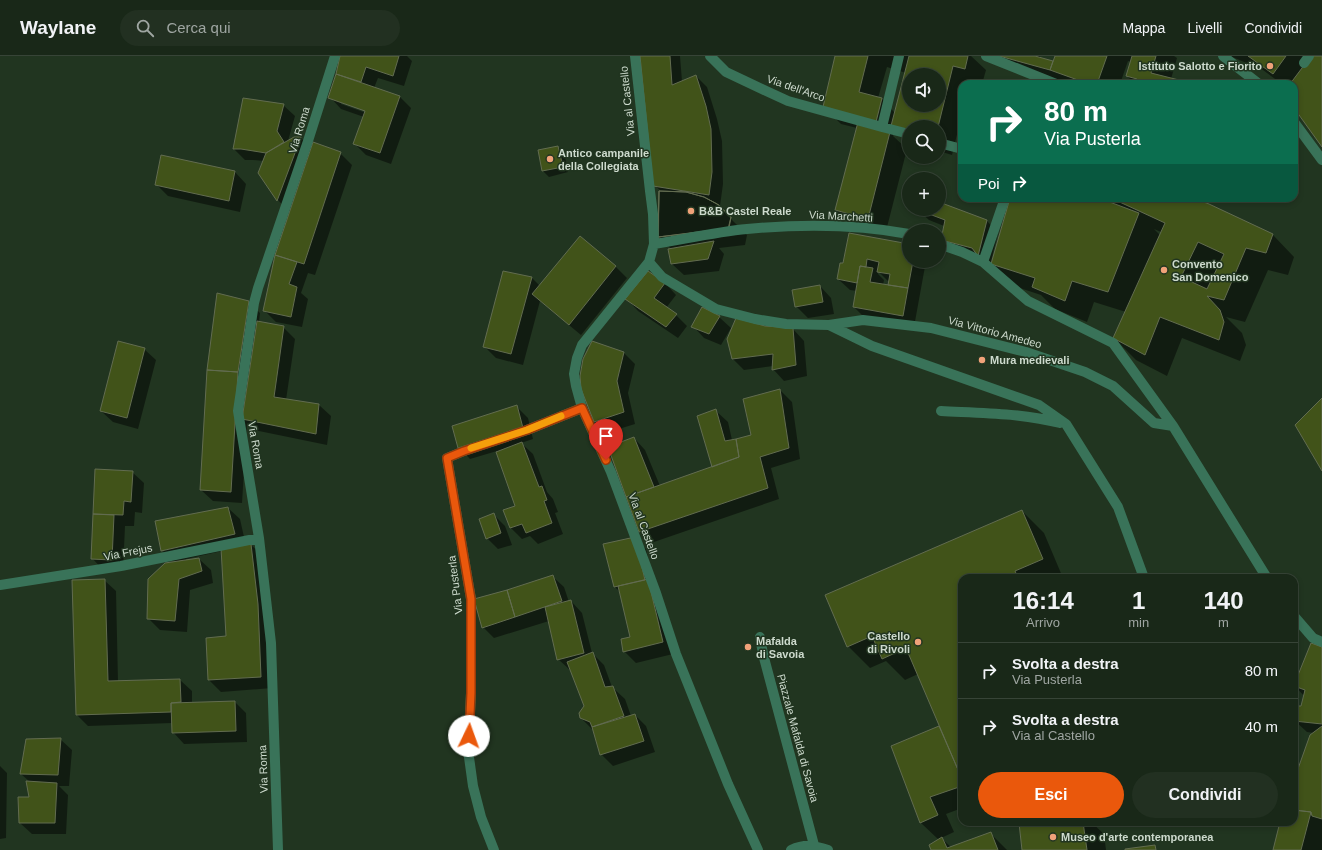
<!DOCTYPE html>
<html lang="it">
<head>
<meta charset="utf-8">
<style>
  body { margin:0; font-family:Helvetica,sans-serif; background:#223021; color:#f1f3f6; height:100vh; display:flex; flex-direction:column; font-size:15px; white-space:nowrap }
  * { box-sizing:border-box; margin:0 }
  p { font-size:13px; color:#9fa6a2 }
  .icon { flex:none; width:22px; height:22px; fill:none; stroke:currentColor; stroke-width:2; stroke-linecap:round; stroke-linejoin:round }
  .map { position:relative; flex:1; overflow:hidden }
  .side { position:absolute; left:958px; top:518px; width:340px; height:252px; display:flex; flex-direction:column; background:#192818; border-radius:12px; box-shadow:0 2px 6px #0003,0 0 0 1px #374437 }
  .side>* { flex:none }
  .hud { position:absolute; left:958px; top:24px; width:340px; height:122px; border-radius:12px; box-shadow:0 2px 6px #0003,0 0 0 1px #374437; background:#0b6e4f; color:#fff; overflow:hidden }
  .controls { position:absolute; left:902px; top:12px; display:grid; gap:8px }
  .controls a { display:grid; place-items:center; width:44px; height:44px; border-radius:50%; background:#192818; box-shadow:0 2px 6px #0003,0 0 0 1px #374437; font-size:20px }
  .pin { position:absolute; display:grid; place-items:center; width:34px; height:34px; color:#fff; margin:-41px -17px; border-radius:50% 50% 50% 0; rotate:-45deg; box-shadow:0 0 4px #0007 }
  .pin .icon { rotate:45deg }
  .me { position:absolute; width:44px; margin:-22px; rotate:3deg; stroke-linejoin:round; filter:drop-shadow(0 0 3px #0008) }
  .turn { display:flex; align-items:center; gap:14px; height:84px; padding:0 20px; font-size:18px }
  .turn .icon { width:52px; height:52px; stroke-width:2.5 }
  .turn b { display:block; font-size:28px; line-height:34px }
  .then { display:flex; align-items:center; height:38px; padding:0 20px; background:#0003; gap:8px; font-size:15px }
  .eta { display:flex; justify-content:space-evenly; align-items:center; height:68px; text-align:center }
  .eta b { font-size:24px; font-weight:700; line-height:28px }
  .action { display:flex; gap:8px; margin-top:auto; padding:8px 20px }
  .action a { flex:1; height:46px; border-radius:24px; background:#ea580c; color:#fff; font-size:16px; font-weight:700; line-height:46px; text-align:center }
  .action a+a { background:#223021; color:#f1f3f6 }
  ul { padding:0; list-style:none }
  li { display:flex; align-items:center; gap:12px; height:56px; padding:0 20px; border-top:1px solid #374437 }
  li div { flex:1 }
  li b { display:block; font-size:15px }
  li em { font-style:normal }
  header { display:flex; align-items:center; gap:24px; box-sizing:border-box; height:56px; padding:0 20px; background:#192818; border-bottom:1px solid #374437 }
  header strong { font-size:19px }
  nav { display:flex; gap:22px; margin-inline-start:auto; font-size:14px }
  .search { width:280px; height:36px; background:#223021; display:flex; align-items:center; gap:10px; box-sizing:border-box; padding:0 14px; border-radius:22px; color:#9fa6a2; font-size:15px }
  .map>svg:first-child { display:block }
  .shadow { fill:#0007; fill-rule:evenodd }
  .building { fill:#415319; stroke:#626c50; fill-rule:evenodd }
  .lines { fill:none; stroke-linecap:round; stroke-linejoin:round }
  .minor { stroke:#397359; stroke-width:10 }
  .route-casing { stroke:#983908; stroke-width:10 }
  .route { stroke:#ea580c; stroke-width:7 }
  .slow { stroke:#f59e0b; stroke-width:7 }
  .poi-dot { fill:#f0a279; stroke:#213520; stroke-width:1.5 }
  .labels { text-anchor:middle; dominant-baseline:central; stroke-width:3; stroke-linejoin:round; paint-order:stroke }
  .poi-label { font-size:11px; font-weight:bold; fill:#cddacd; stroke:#213520; text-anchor:start }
  .street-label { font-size:11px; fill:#cddacd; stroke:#213520 }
</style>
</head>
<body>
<header>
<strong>Waylane</strong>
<div class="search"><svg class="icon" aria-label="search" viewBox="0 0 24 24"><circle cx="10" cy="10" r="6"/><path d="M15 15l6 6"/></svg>Cerca qui</div>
<nav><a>Mappa</a><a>Livelli</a><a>Condividi</a></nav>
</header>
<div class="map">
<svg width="1322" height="794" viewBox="0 0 1322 794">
  <rect width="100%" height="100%" fill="#213520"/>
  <!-- shadow -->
  <path class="shadow" d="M340,0H407L412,5L404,30L378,22L374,32L399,40L411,52L391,108L366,99L355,88L364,61L341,53L330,41L341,0ZM341,45L370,56L369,58L341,48Z
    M641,0H680L682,25L696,20L707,31L717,63L722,85L723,128L720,150L717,149L747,179L745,189L719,192L724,198L719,215L684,219L672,208L669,193H671L659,180L660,134L654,129Z
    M836,0H971L986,14L982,28L970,27L969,28H962V58L952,99L939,95V71H909V87L895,73L893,80L907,93L885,179L853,171L836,154L857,72L841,68L824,51ZM887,11L906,17L895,57L882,43L878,42ZM909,19H939V49H909Z
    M996,0H1040V2L1053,7L1056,0H1174L1177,2L1171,23L1179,25L1182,28H1135L1127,20L1132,6L1128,5L1120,28H1065L1062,25L1005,9Z
    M1230,0H1322V89L1294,50V28H1282L1263,14Z
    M244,43L283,49L295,60L288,85L294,82H301L312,93L340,97L352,109L315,219L308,217L301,237L308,243L302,271L276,266L264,254L276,199L290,157L278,144L259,117L264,105L253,104H245L234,93Z
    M558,91L564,96L568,116L549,121L543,115L539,95Z
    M162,100L235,116L246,128L240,156L168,140L156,128Z
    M1011,142H1100L1099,143L1112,148L1106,142H1193L1273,179L1294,201L1288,219L1268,214L1245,266L1226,261L1242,277L1246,289L1240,305L1182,282L1167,320L1136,304L1114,282L1126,256L1094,246L1087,266L1055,253L1041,239L1014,230L942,183L944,170L929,164L917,153H939V147L987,165L998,177L991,205L993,206ZM1154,173L1161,176L1160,179Z
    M580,181L616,211L627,222L581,279L540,245L523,309L496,302L484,290L532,222L540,230Z
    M909,189V205H926L914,271L865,262L854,251L857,235L850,234L838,223L841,208ZM878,215L889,226V230L883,229L884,224L878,218Z
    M665,227L676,239L666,252L676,259L687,270L678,282L638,255L627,243Z
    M820,230L831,242L834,258L808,262L796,250Z
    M249,246L260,257L259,266L283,271L295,283L286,344L319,349L331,360L327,389L254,374L247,367L242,447L213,445L201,434Z
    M719,261L731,272L721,289L704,282L693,270Z
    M793,273L804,285L807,320L784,325L773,313V310L744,314L732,302Z
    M592,286L624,297L635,308L628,337L635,368L606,377L595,366Z
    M144,293L156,304L138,373L113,366L101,355Z
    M780,334L792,346L800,403L771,412L779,443L651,487L640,476L610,392L634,382L645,394L660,430L713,411L716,355L728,366L732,384L753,380Z
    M516,350L528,362L533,383L521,387L533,398L547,436L553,443L558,456L555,457L563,478L538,488L530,480L522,483L511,472L504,454L516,450L497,395L470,403L459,391Z
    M96,414L132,416L144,427L142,457L135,456L134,470H125L123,515L103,514L92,502Z
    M228,452L240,463L246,490L251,489L263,500L272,632L221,636L209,624L207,583L227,581L222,495L186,503V505L199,503L211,514L213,527L190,534L187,576L160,574L148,562L174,507L162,494Z
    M1022,455L1044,477L1063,522H962V752L946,758L954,776L941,782L952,792L990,777L1007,794H933L939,784L921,767L892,690L940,670L918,618L905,624L886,605L870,612L848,590Z
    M494,459L505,470L512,489L498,493L487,482Z
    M634,482L646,493L655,531L673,598L636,607L624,595L631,582L621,537L615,531Z
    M552,520L564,531L569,546L571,545L582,557L592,597L604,609L612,631L625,643L631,660L635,659L646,670L655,696L613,710L601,698L593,674L581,662L585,650L572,614H570L558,603L549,565L494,582L483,571L508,535Z
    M104,524L116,535L118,626L180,624L192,635V647L235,646L246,657L247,686L184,688L173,676L172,667L88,670L77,659Z
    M1322,593V794H1274L1281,766H1294V727L1314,677L1307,676L1295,665L1302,651L1304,640L1295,630Z
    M60,683L72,694L69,730H59L68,739L66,778H32L20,767L30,742V726L21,718Z
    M0,710L7,717L6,782L0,783Z
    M1031,766H1091L1104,778L1106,794H1023Z"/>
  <!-- building -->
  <path class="building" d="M340,0H399L393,20L366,11L361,26L336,18Z
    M640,0H670L672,29L696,19L706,50L711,73L712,116L709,139L653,130Z
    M835,0H868L859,36L882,42L876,66L823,51Z
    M909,0H968L965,13L953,10L938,71H909V75L891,70ZM909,19H939V49H909Z
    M999,0H1035L1053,5L1050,14Z
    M1055,0H1107L1097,28H1089L1050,14Z
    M1132,0H1156L1151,17L1179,24L1178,28H1139L1137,23L1126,20Z
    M1248,0H1286L1273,18Z
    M1311,0H1322V91L1294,52V28H1290Z
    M336,18L400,40L380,97L353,88L365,55L328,42Z
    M243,42L284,48L277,75L284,86L266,97L241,93H233Z
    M858,66L890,76L868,163L835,154Z
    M294,81H301L277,145L258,117L266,97Z
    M313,86L341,96L304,208L275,199Z
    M558,90L563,111L542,115L538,94Z
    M161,99L235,115L229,145L155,129Z
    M659,135L686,136L704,141L719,149L731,161L729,172L658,181Z
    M659,135L686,136L704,141L717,148L731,161L728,173L658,181Z
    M1010,142H1099L1139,157L1108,236L1072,225L1065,245L1032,231L1035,222L991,208Z
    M1111,142H1193L1209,148L1273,178L1266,197L1246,192L1224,244L1207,240L1220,254L1224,266L1219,284L1160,261L1145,299L1113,282L1165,167ZM1198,186L1224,198L1207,233L1181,221Z
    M939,146L987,164L978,200L972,192L941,184L945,164L916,153H939Z
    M849,177L909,188V205H913L908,232L888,229L890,218L877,216L879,206L867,203L866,211L860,210L857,227L837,223L840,207H843Z
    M580,180L616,210L569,269L532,238Z
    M714,185L708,203L671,208L668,193Z
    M275,199L297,206L289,228L297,231L291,261L263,255Z
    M860,210L873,212L870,226L908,232L903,260L853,251Z
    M503,215L532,221L511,298L483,291Z
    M648,215L665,227L654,242L677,258L666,271L625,243Z
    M820,229L823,246L795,251L792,234Z
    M217,237L249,245L238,316L207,314Z
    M702,251L720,260L709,278L691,271Z
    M736,262L765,270L793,272L796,309L772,314L773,298L732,303L727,283Z
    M257,265L284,270L274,341L319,348L316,378L242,363Z
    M118,285L145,292L127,362L100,355Z
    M592,285L624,296L617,325L624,356L594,366L581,333L580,320L583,303Z
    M207,314L238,316L231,436L200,434Z
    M780,333L789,392L760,401L768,432L639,476L626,441L739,401L736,383L751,379L743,343Z
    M1322,342V415L1295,369Z
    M517,349L523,372L458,392L452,370Z
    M716,353L725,385L736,383L739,401L712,411L697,360Z
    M634,381L654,431L626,441L608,391Z
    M522,386L539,431L542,430L547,444L544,445L552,467L526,477L522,468L510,472L503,454L515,450L496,396Z
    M95,413L133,415L131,446L124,445L123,459L93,458Z
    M228,451L235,478L161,495L155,465Z
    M1022,454L1043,503L1015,515L1018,522H962V723L906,592L882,603L872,580L847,591L825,539Z
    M494,457L501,477L486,483L479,463Z
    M93,458L114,459L112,504L91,503Z
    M635,481L645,524L614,531L603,488Z
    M251,488L258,548L261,621L208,624L206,582L226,580L221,492Z
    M199,502L202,515L179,523L175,565L147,563L148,523L165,507Z
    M553,519L562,545L515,561L507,534Z
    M105,523L108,625L180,623L181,646L171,647V656L76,659L72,524Z
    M648,523L663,586L623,596L621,583L630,581L618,530Z
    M507,534L515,561L482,572L474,543Z
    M571,544L584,597L557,604L545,551Z
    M1311,587L1322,591V668L1294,665L1295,650H1301L1305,634L1294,630V629Z
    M593,596L605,631L613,630L624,660L592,671L590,666L580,662L579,657L584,650L567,606Z
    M235,645L236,675L172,677L171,647Z
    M635,658L644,685L600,699L592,671Z
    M939,670L962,723V730L930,741L938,759L920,767L891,690Z
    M1322,670V763L1312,760L1311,756L1294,754V724L1310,679Z
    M61,682L58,719L20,718L26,683Z
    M26,725L57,727L55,767H19L18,741H29Z
    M1294,754L1311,756L1301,794H1273L1280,766H1294Z
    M1025,766H1083L1087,794H1022L1019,767Z
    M991,776L998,794H931L929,789L942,781L947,792Z
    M1155,789L1156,794H1125V793Z"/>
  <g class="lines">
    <!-- minor -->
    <path class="minor" d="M635,0L650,135L653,158L654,188L649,206L582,289L577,302L574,318L576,330L582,352L611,416L656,537L676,598L728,728L758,794
      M710,0L726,16L764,34L788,45L882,71
      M899,0L882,71L909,78
      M986,0L1056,28
      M1223,0L1259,28
      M1304,7L1309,0
      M1294,66L1322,104
      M939,87L962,93
      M654,188C685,183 716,176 747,173C801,168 856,168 909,178
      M939,188L962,196L983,206L1028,245L1113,287L1173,370L1267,522
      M649,206L662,221L716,253L755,263L786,268L829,269
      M983,206L1005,142
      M941,355C980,357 1021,357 1060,367
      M1144,522L1118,451L1066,368L1039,349L872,290L829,269L863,264L931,272L1026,296L1085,316L1113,330L1154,367L1173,370
      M0,529L121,510L259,482
      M1294,560L1313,582L1322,586
      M760,581L763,598L814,789
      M278,794L271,587L259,482L238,355L254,247L258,232L308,85L335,0
      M494,794L481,761L473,730L468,694L471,637V543L447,402L464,395L527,374L582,352
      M791,794C804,788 814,789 828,794"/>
  </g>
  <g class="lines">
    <defs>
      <path id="route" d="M469,680L471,637V543L447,402L464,395L527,374L582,352L606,404"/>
    </defs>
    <!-- route casing -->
    <use href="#route" class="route-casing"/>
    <!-- route -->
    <use href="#route" class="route"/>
    <!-- slow -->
    <path class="slow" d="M471,392L527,374L561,360"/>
  </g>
  <!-- markers -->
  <g class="poi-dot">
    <circle cx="1270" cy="10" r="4"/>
    <circle cx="550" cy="103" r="4"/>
    <circle cx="691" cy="155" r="4"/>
    <circle cx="1164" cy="214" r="4"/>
    <circle cx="982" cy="304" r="4"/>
    <circle cx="918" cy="586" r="4"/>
    <circle cx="748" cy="591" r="4"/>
    <circle cx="1053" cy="781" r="4"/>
  </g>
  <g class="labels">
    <!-- poi labels -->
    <g class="poi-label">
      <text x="1262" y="10" text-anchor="end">Istituto Salotto e Fiorito</text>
      <text x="558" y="97">Antico campanile<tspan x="558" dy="13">della Collegiata</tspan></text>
      <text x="699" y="155">B&amp;B Castel Reale</text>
      <text x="1172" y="208">Convento<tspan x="1172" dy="13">San Domenico</tspan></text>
      <text x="990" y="304">Mura medievali</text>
      <text x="910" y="580" text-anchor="end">Castello<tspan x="910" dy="13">di Rivoli</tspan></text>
      <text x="756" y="585">Mafalda<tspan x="756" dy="13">di Savoia</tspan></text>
      <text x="1061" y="781">Museo d'arte contemporanea</text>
    </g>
    <!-- street labels -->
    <g class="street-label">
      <text transform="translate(796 32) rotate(19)">Via dell'Arco</text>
      <text transform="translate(627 45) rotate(-96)">Via al Castello</text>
      <text transform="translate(299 74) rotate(-73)">Via Roma</text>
      <text transform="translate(841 160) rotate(3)">Via Marchetti</text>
      <text transform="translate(995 276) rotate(15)">Via Vittorio Amedeo</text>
      <text transform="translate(256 389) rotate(80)">Via Roma</text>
      <text transform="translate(644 470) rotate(70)">Via al Castello</text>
      <text transform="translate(128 496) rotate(-11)">Via Frejus</text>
      <text transform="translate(455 529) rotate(-97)">Via Pusterla</text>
      <text transform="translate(798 682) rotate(75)">Piazzale Mafalda di Savoia</text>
      <text transform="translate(263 713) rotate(-92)">Via Roma</text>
    </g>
  </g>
</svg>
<div class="controls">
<a><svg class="icon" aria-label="sound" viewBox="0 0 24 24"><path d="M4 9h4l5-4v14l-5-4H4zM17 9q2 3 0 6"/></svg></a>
<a><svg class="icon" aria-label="search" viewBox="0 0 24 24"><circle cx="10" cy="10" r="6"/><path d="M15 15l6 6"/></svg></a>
<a>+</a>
<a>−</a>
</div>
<div class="pin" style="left:606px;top:404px;background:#d93025"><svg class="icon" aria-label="arrive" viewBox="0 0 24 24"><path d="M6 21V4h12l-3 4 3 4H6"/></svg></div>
<svg class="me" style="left:469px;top:680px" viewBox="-20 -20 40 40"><circle r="19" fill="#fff"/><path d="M0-13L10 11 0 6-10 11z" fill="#ea580c"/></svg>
<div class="hud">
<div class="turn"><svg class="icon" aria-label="right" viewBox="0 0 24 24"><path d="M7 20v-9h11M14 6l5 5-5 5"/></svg><div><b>80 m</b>Via Pusterla</div></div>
<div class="then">Poi<svg class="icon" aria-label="right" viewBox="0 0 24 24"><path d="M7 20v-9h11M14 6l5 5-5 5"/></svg></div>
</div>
<section class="side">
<div class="eta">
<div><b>16:14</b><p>Arrivo</p></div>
<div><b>1</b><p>min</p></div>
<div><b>140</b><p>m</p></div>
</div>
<ul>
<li><svg class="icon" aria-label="right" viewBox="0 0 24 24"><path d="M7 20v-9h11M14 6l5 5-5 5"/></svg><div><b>Svolta a destra</b><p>Via Pusterla</p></div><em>80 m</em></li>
<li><svg class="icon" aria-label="right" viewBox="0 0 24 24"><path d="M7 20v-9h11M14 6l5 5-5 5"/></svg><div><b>Svolta a destra</b><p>Via al Castello</p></div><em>40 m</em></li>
</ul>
<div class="action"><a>Esci</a><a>Condividi</a></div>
</section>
</div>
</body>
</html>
